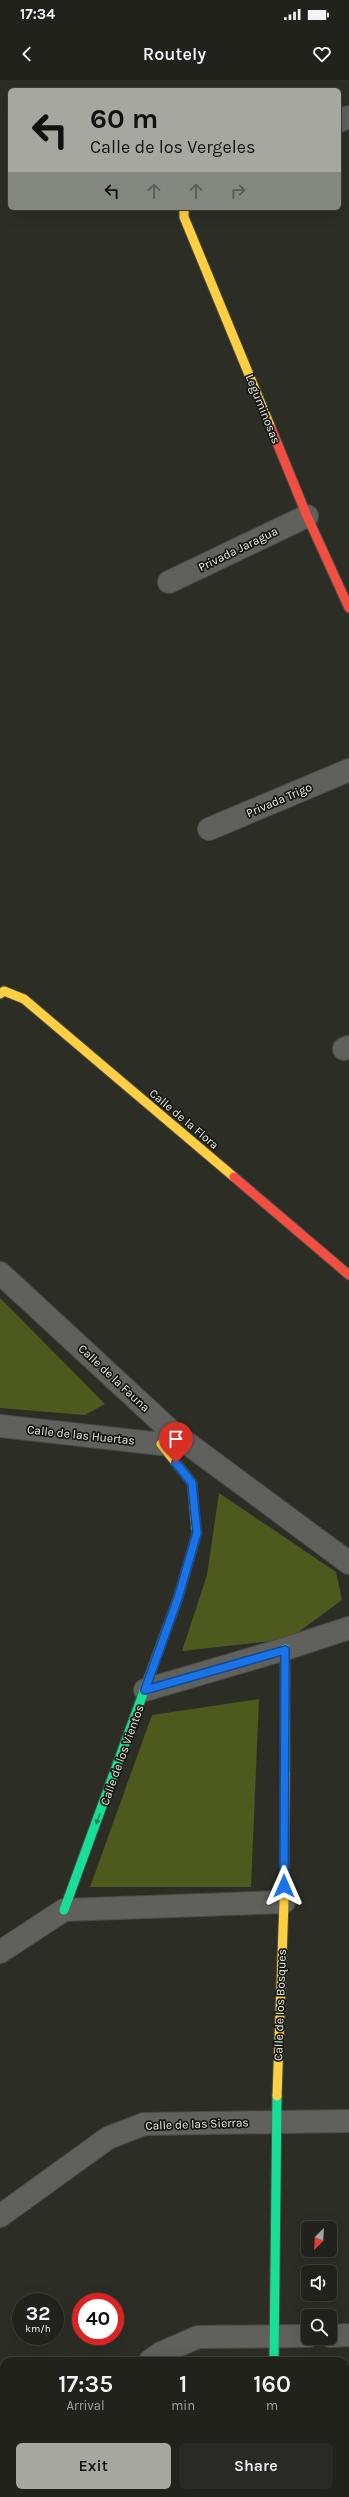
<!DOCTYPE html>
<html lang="en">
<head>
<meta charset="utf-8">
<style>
  body { margin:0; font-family:Karla,sans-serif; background:#292a25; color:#f1f3f6; height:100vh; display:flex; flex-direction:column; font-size:15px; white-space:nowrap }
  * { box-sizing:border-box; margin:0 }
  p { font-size:13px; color:#a2a4a3 }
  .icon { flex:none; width:22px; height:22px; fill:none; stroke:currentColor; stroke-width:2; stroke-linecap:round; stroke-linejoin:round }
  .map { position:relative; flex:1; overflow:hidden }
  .details { position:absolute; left:0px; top:2277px; width:349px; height:140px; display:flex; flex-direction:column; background:#21221c; border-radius:12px 12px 0 0; box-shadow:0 4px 16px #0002,0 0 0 1px #3e3f3b }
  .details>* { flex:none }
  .guide { position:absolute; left:8px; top:8px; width:333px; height:122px; border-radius:6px; box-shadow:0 4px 16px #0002,0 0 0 1px #3e3f3b; background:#a6a8a0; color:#111; overflow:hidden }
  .needle { width:26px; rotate:204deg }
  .controls { position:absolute; left:301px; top:2141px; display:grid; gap:8px }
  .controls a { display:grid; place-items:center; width:36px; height:36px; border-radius:6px; background:#21221c; box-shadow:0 4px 16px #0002,0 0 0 1px #3e3f3b; font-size:20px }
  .speed { position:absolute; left:12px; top:2213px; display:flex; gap:8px; font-size:20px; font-weight:700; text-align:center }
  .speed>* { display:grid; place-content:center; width:52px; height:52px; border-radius:50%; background:#21221c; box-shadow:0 4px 16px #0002,0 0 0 1px #3e3f3b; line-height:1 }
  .speed small { font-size:10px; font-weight:400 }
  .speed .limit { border:6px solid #d22; background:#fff; color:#111 }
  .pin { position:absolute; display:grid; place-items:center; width:34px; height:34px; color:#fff; margin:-41px -17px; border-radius:50% 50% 50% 0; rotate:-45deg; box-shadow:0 0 4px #0007 }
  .pin .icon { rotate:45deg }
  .me { position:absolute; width:44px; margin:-22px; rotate:0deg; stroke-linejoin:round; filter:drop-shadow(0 0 3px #0008) }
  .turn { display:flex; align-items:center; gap:14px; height:84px; padding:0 16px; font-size:18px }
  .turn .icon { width:52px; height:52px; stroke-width:2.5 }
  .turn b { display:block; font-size:28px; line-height:34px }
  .lanes { display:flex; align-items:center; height:38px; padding:0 16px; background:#0003; justify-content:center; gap:20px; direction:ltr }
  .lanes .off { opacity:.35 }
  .eta { display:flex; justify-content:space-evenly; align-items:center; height:68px; text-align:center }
  .eta b { font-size:24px; font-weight:600; line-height:28px }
  .cta { display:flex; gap:8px; margin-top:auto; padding:8px 16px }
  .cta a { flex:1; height:46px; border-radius:6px; background:#a6a8a0; color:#111; font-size:16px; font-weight:600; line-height:46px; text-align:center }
  .cta a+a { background:#292a25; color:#f1f3f6 }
  .status { display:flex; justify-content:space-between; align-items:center; height:28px; padding:0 20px; background:#21221c; direction:ltr }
  .status svg { height:11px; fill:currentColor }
  header { display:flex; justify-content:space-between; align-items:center; height:52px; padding:0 16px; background:#21221c; font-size:18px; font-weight:600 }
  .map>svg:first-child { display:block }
  .green { fill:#4e591e }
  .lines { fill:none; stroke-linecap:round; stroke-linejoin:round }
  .street-casing { stroke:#4a4c46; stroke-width:24 }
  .fast-casing { stroke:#4a4c46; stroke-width:11 }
  .slow-casing { stroke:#4a4c46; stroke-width:11 }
  .jam-casing { stroke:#4a4c46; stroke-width:11 }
  .street { stroke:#60615c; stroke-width:22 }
  .fast { stroke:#16e098; stroke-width:9 }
  .slow { stroke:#ffcf43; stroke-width:9 }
  .jam { stroke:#f24e42; stroke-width:9 }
  .oneway { fill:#16865c }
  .route-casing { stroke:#114b97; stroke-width:10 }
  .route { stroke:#1a73e8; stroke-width:7 }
  .labels { text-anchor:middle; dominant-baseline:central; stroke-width:3.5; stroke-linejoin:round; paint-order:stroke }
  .street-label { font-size:12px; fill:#e8eae1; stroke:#171812 }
</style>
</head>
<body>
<div class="status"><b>17:34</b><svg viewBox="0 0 49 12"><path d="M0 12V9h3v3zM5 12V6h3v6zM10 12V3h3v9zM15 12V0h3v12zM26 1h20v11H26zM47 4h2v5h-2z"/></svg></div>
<header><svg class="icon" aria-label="back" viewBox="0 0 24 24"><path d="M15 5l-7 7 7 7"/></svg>Routely<svg class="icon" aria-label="heart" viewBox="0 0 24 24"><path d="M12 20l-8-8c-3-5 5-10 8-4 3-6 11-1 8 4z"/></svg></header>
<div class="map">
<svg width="349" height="2417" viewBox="0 0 349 2417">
  <rect width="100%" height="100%" fill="#2c2e26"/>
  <!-- green -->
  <path class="green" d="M0,1218L105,1324L85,1335L0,1328Z
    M219,1413L336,1492L342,1520L289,1559L182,1571L207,1495Z
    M259,1619L251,1807H90L152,1635Z"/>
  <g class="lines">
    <defs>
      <path id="street" d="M339,41L349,37
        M169,502L307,436
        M209,749L349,690
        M344,969L349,967
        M0,1193L172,1352L349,1483
        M0,1346L161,1364L172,1352
        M145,1610L285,1569L349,1548
        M0,1872L64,1830L284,1822
        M0,2136L108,2058L144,2044L349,2041
        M330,2256L349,2255
        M150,2281L161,2273L198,2257L308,2256
        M0,2386L4,2383
        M285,2413V2417"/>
      <path id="fast" d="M285,1694V1569
        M64,1830L178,1518L197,1453L196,1448
        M274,2281L277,2016"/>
      <path id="slow" d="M184,128V137L271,348
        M0,914L4,911L24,919L234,1097
        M161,1364L192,1403L196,1448
        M277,2016L284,1822L285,1694"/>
      <path id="jam" d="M271,348L307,436L349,528
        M234,1097L349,1195"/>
    </defs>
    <!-- street casing -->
    <use href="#street" class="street-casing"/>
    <!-- fast casing -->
    <use href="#fast" class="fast-casing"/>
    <!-- slow casing -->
    <use href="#slow" class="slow-casing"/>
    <!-- jam casing -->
    <use href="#jam" class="jam-casing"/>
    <!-- street -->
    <use href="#street" class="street"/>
    <!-- fast -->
    <use href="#fast" class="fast"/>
    <!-- slow -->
    <use href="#slow" class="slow"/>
    <!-- jam -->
    <use href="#jam" class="jam"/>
  </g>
  <!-- one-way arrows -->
  <defs><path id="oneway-solid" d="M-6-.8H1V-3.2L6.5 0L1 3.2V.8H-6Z"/></defs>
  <use class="oneway" href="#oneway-solid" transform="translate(98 1739) rotate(110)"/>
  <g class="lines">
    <defs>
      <path id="route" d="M176,1383L192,1403L197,1453L178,1518L145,1610L285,1570L284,1806"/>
    </defs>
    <!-- route casing -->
    <use href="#route" class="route-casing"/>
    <!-- route -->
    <use href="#route" class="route"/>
  </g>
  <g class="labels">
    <!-- street labels -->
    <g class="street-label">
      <text transform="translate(263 329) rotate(68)">Leguminosas</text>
      <text transform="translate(238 469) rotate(-26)">Privada Jaragua</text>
      <text transform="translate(279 720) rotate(-23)">Privada Trigo</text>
      <text transform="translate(184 1039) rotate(40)">Calle de la Flora</text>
      <text transform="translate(114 1298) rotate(43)">Calle de la Fauna</text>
      <text transform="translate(81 1355) rotate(6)">Calle de las Huertas</text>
      <text transform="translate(122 1675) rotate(-70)">Calle de los Vientos</text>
      <text transform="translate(280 1925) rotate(-88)">Calle de los Bosques</text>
      <text transform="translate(197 2044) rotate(-2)">Calle de las Sierras</text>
    </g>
  </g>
</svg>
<div class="controls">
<a><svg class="needle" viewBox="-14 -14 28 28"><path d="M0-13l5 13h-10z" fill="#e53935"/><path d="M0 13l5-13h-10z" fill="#a2a4a3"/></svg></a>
<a><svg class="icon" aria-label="sound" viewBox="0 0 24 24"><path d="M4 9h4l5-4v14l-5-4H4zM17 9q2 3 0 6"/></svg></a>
<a><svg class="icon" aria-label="search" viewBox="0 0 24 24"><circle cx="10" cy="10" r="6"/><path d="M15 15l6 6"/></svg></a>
</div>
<div class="speed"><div>32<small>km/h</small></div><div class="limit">40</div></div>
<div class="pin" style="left:176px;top:1383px;background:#d93025"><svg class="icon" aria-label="arrive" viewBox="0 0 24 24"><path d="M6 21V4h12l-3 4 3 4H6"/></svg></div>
<svg class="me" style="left:284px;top:1806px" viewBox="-20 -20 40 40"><path d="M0-17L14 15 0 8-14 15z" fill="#1a73e8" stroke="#fff" stroke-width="4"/></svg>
<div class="guide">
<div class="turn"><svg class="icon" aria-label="left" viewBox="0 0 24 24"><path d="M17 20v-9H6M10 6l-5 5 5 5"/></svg><div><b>60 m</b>Calle de los Vergeles</div></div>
<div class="lanes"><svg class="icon" aria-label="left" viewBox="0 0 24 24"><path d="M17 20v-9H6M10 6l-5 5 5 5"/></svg><svg class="icon off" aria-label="ahead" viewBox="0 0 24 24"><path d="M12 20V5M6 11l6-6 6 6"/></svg><svg class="icon off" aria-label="ahead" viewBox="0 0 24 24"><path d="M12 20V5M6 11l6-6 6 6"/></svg><svg class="icon off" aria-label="right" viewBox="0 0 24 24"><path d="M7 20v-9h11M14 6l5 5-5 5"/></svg></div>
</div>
<section class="details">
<div class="eta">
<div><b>17:35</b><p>Arrival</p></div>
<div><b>1</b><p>min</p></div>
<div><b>160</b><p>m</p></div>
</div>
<div class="cta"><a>Exit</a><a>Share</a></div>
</section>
</div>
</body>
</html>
